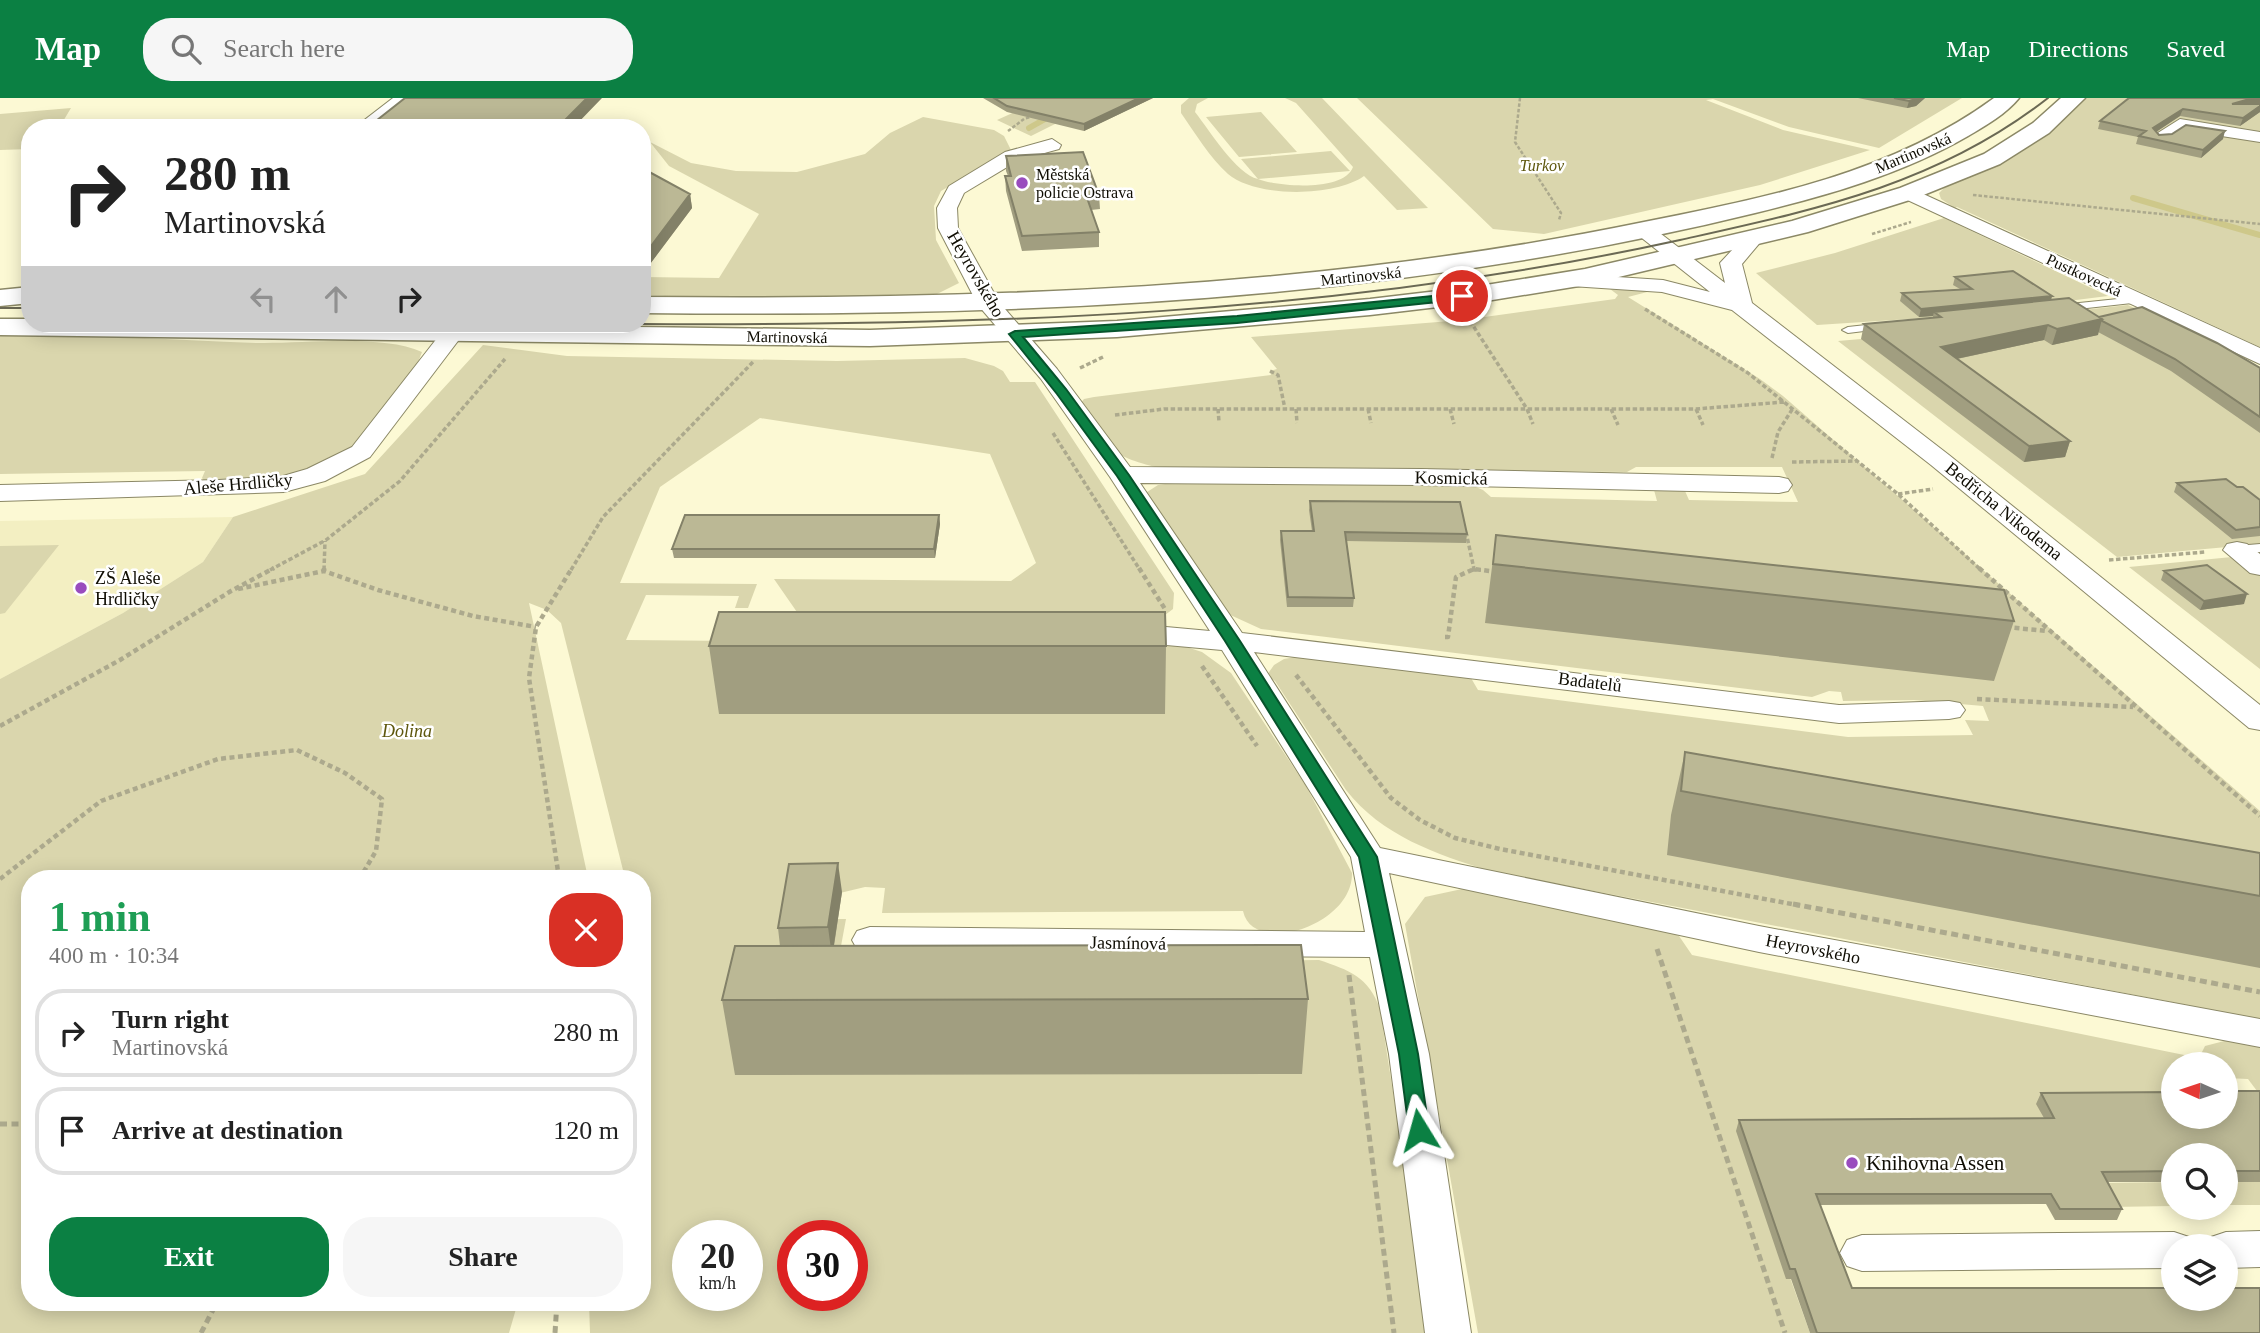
<!DOCTYPE html>
<html lang="en">
<head>
<meta charset="utf-8">
<style>
  body { margin:0; font-family:Georgia,serif; background:#f6f6f6; color:#222; height:100vh; display:flex; flex-direction:column; font-size:26px; white-space:nowrap }
  * { box-sizing:border-box; margin:0 }
  p { font-size:23px; color:#767676 }
  .icon { flex:none; width:38px; height:38px; fill:none; stroke:currentColor; stroke-width:2; stroke-linecap:round; stroke-linejoin:round }
  .map { position:relative; flex:1; overflow:hidden }
  .sheet { position:absolute; left:21px; top:772px; width:630px; height:441px; display:flex; flex-direction:column; background:#fff; border-radius:28px; box-shadow:0 4px 18px #0003 }
  .sheet>* { flex:none }
  .banner { position:absolute; left:21px; top:21px; width:630px; height:214px; border-radius:28px; box-shadow:0 4px 18px #0003; background:#fff; color:#222; overflow:hidden }
  .needle { width:46px; rotate:273deg }
  .controls { position:absolute; left:2161px; top:954px; display:grid; gap:14px }
  .controls a { display:grid; place-items:center; width:77px; height:77px; border-radius:50%; background:#fff; box-shadow:0 4px 18px #0003; font-size:35px }
  .speed { position:absolute; left:672px; top:1122px; display:flex; gap:14px; font-size:35px; font-weight:700; text-align:center }
  .speed>* { display:grid; place-content:center; width:91px; height:91px; border-radius:50%; background:#fff; box-shadow:0 4px 18px #0003; line-height:1 }
  .speed small { font-size:18px; font-weight:400 }
  .speed .limit { border:10px solid #d22; background:#fff; color:#111 }
  .pin { position:absolute; display:grid; place-items:center; width:60px; height:60px; color:#fff; margin:-30px; border:4px solid #fff; border-radius:50%; box-shadow:0 2px 7px #0007 }
  .me { position:absolute; width:77px; margin:-38px; rotate:352deg; stroke-linejoin:round; filter:drop-shadow(0 0 5px #0008) }
  .turn { display:flex; align-items:center; gap:24px; height:147px; padding:0 28px; font-size:32px }
  .turn .icon { width:91px; height:91px; stroke-width:2.5 }
  .turn b { display:block; font-size:49px; line-height:60px }
  .lanes { display:flex; align-items:center; height:66px; padding:0 28px; background:#0003; justify-content:center; gap:35px; direction:ltr }
  .lanes .off { opacity:.35 }
  .round { display:grid; place-items:center; flex:none; width:74px; height:74px; border-radius:28px; background:#f6f6f6 }
  .summary { display:flex; align-items:center; justify-content:space-between; height:119px; padding:0 28px }
  h1 { font-size:42px; font-weight:700; line-height:52px; color:#1e9e55 }
  .button { display:flex; gap:14px; margin-top:auto; padding:14px 28px }
  .button a { flex:1; height:80px; border-radius:28px; background:#0b8043; color:#fff; font-size:28px; font-weight:700; line-height:80px; text-align:center }
  .button a+a { background:#f6f6f6; color:#222 }
  ul { padding:0; list-style:none }
  li { display:flex; align-items:center; gap:21px; height:88px; margin:0 14px 10px; padding:0 14px; border:4px solid #e0e0e0; border-radius:28px }
  li div { flex:1 }
  li b { display:block; font-size:26px }
  li em { font-style:normal }
  header { display:flex; align-items:center; gap:42px; box-sizing:border-box; height:98px; padding:0 35px; background:#0b8043; color:#fff }
  header strong { font-size:33px }
  nav { display:flex; gap:38px; margin-inline-start:auto; font-size:24px }
  .search { width:490px; height:63px; background:#f6f6f6; display:flex; align-items:center; gap:18px; box-sizing:border-box; padding:0 24px; border-radius:28px; color:#767676; font-size:26px }
  .map>svg:first-child { display:block }
  .built { fill:#f3efc2 }
  .green { fill:#dad6ad; fill-rule:evenodd }
  .lines { fill:none; stroke-linecap:round; stroke-linejoin:round }
  .stream { stroke:#cec88a; stroke-width:6 }
  .service-casing { stroke:#8b8866; stroke-width:2 }
  .minor-casing { stroke:#8b8866; stroke-width:2 }
  .tertiary-casing { stroke:#8b8866; stroke-width:3 }
  .path-far3 { stroke:#aca98d; stroke-width:2.5; stroke-dasharray:3.5 2; stroke-linecap:butt }
  .path-far2 { stroke:#aca98d; stroke-width:3.5; stroke-dasharray:4.5 2.5; stroke-linecap:butt }
  .path-far1 { stroke:#aca98d; stroke-width:4.5; stroke-dasharray:5 3.5; stroke-linecap:butt }
  .path { stroke:#aca98d; stroke-width:5; stroke-dasharray:7 4.5; stroke-linecap:butt }
  .service { fill:#fff; fill-rule:evenodd }
  .minor { fill:#fff; fill-rule:evenodd }
  .tertiary { fill:#fff; fill-rule:evenodd }
  .tram { stroke:#6b6954; stroke-width:2 }
  .wall { fill:#a19e80 }
  .shaded-wall { fill:#838168 }
  .building { fill:#bbb895; stroke:#838168; stroke-width:2 }
  .route { fill:#0b8043; stroke:#07532c; stroke-width:2 }
  .poi-dot { fill:#994cbe; stroke:#fff; stroke-width:2.5 }
  .labels { text-anchor:middle; dominant-baseline:central; stroke-width:5; stroke-linejoin:round; paint-order:stroke }
  .far-street-label { font-size:16px; fill:#0f0d03; stroke:#fff }
  .far-park-label { font-size:16px; font-style:italic; fill:#5e570e; stroke:#fff }
  .far-poi-label { font-size:16px; fill:#0f0d03; stroke:#fff; text-anchor:start }
  .street-label { font-size:18px; fill:#0f0d03; stroke:#fff }
  .poi-label { font-size:18px; fill:#0f0d03; stroke:#fff; text-anchor:start }
  .park-label { font-size:18px; font-style:italic; fill:#5e570e; stroke:#fff }
  .near-poi-label { font-size:21px; fill:#0f0d03; stroke:#fff; text-anchor:start }
</style>
</head>
<body>
<header>
<strong>Map</strong>
<div class="search"><svg class="icon" aria-label="search" viewBox="0 0 24 24"><circle cx="10" cy="10" r="6"/><path d="M15 15l6 6"/></svg>Search here</div>
<nav><a>Map</a><a>Directions</a><a>Saved</a></nav>
</header>
<div class="map">
<svg width="2260" height="1235" viewBox="0 0 2260 1235">
  <rect width="100%" height="100%" fill="#fcf9d4"/>
  <!-- built -->
  <path class="built" d="M233,419L203,464L123,515L0,581V423Z"/>
  <!-- green -->
  <path class="green" d="M1046,0H1107L1031,38L997,22Z
    M1189,0H1208L1197,6L1195,14C1210,33 1236,76 1258,81L1241,61L1331,53L1350,73L1258,81C1278,89 1344,94 1353,69L1296,5L1285,0H1322L1428,110L1397,112L1364,78C1335,99 1256,100 1228,76C1210,60 1195,35 1181,15V7Z
    M1357,0H1962L1879,50L1789,29L1713,1L1706,2L1783,32L1870,52L1760,87L1544,136L1493,131Z
    M2086,0H2260V249L1957,109L1955,110L1941,101L1939,95L1944,90C2002,64 2039,44 2086,0Z
    M71,10L59,30H30V51L0,52V16Z
    M1261,14L1297,54L1239,59L1206,19Z
    M923,19L994,32L1004,38L1011,52L941,93L934,108L936,142L959,185L931,199L737,201L642,197V179L719,180L759,116L669,68L650,44L691,65L736,73L797,74L865,56L890,35Z
    M1944,120L2108,198L1940,219L1817,227L1756,175L1835,155Z
    M1624,190L1655,192L1628,199L1760,281L1783,298L2260,713V921L1490,773C1436,756 1382,738 1346,692L1275,583L1267,577L1274,567L1284,561L1312,556L1457,574L1471,580L1478,592L1848,639L1973,637L1965,622L1989,623L1983,608L1914,602L1843,603L1841,594L1829,593L1812,599L1261,531L1226,515L1144,396L1158,387L1179,384L1471,387L1483,392L1491,399L1657,403L1654,392L1685,393L1689,402L1798,404L1782,369H1636L1627,374L1159,370C1108,357 1107,350 1078,308L1084,301L1094,299L1271,277L1270,273L1277,271L1251,239L1463,222L1615,201L1618,197L1610,191Z
    M2128,207L2260,269V446L2117,459L1838,243L1907,237L1968,225Z
    M0,235C86,236 171,242 257,245C303,246 382,236 422,254L417,267L351,350L308,372L278,378L205,384L202,380L205,373L0,376Z
    M483,247L567,258L837,263L965,260L994,268L1003,273L1010,284H1035L1174,495L1173,511L1161,520L1118,522L1109,513H935L830,520L799,517L774,481L1011,483L1036,465L990,356L760,320L660,389L620,485L757,486L748,510H735L739,498L646,497L626,542L1180,547L1202,554L1231,575L1306,688L1352,775C1353,828 1253,859 1243,813L882,815L885,790L865,789L840,795L836,821H846L834,886L1026,865L1319,862C1349,872 1369,879 1380,911L1427,1211L1426,1235H590L589,1204H642V995L646,979L642,920V780H625L561,525L547,512L529,505L588,780H30V1204H518L509,1235H0V581L123,515L203,464L233,419L365,376ZM688,1138H747V1197H688ZM793,1138H852V1197H793Z
    M59,447L5,515L0,516V448Z
    M2232,459L2260,476V571L2129,469Z
    M1462,791L1652,827L1679,838L1692,857L2199,960L2205,948L2228,942L2260,946V997L2248,981L2227,980L2237,997H2226V966H2174L2173,1004L2077,1083L1737,1033L1810,1235H1478L1405,826L1425,799Z
    M2226,1083H2260V1107H2226Z
    M2173,1084V1108L2110,1109L2100,1085Z"/>
  <g class="lines">
    <!-- stream -->
    <path class="stream" d="M1029,30L1054,16
      M2133,100L2260,137"/>
    <defs>
      <path id="service" d="M2137,199L2141,200V204L2060,213L2054,210L2060,207Z
        M1884,225L1890,228L1888,230L1848,235L1842,232L1848,229Z
        M2260,446V454L2237,456L2230,452L2237,448Z"/>
      <path id="minor" d="M393,0H413L375,30H354Z
        M2180,21L2260,34V44L2183,32L2168,42H2156L2153,38Z
        M1052,41L1061,47L1059,51L1019,62L964,95L957,110L958,130L999,204L1057,271L1130,369L1421,371L1779,379L1788,381L1792,387L1788,393L1779,395L1421,387L1140,385L1242,535L1839,607L1949,603L1960,605L1965,612L1960,619L1949,621L1839,625L1254,554L1380,750L1759,828L2260,921V949L1759,854L1389,775L1429,956L1471,1235H1425L1389,956L1370,859L870,855L857,851L852,842L857,833L870,829L1365,834L1351,759L1222,552L1122,543L1112,540L1107,534L1112,528L1122,525L1210,533L1110,379L1041,281L978,207L938,130L937,110L949,88L1005,54Z
        M1908,89L2260,250V266L1901,99L1898,95L1901,91Z
        M1645,127L1652,129L1725,185L1720,165L1746,137H1760L1763,141L1742,166L1752,205L1949,357L2260,607V632L2249,630L1931,367L1732,212L1662,194L1571,188L1563,187L1560,182L1563,177L1571,176L1663,182L1710,194L1638,137L1635,133L1638,129Z
        M453,228L461,230L464,235L370,359L325,383L284,394L0,403V387L219,382L283,378L307,371L352,349L445,230Z
        M2237,444L2247,446L2260,456V477L2250,475L2223,452L2227,446Z
        M2260,1133V1169L2226,1170V1148H2206L2211,1139L2226,1134Z
        M2174,1134L2189,1139L2194,1148H2174V1170L1862,1173L1847,1168L1840,1155L1847,1142L1862,1137Z"/>
      <path id="tertiary" d="M1994,0H2019C2006,16 1985,28 1968,38C1902,76 1829,97 1755,115C1388,205 1018,219 642,215V199C979,202 1314,192 1644,124C1766,100 1892,75 1994,0Z
        M2061,0H2085L2049,35L2000,66L1916,100L1808,134L1585,187L1480,204L1370,217L1117,239L870,248L0,237V221H30V226H402L870,232L1117,223L1370,201L1480,188L1585,171L1792,123L1900,90L1984,56L2033,25Z
        M30,189V205L0,208V192Z"/>
    </defs>
    <!-- service casing -->
    <use href="#service" class="service-casing"/>
    <!-- minor casing -->
    <use href="#minor" class="minor-casing"/>
    <!-- tertiary casing -->
    <use href="#tertiary" class="tertiary-casing"/>
    <!-- path-far3 -->
    <path class="path-far3" d="M1520,0L1515,44L1561,115L1559,122
      M1008,33L1024,21L1034,18
      M1973,97L2260,126
      M1872,136L1911,124"/>
    <!-- path-far2 -->
    <path class="path-far2" d="M1645,211L1748,275L1898,396L1981,472
      M1470,223L1527,311L1533,326
      M1080,270L1103,259
      M1270,273L1278,277L1285,311
      M1218,311L1219,324
      M1296,311L1297,325
      M1368,311L1371,325
      M1450,311L1454,326
      M1611,311L1618,327
      M1696,311L1703,327
      M1115,317L1164,311H1696L1784,304
      M1053,335L1140,472
      M1772,360L1778,334L1793,310
      M1792,364L1857,363
      M1898,396L1933,391
      M1466,434L1474,471
      M2109,462L2205,454
      M270,472L326,442L400,383L505,261
      M324,472L325,443
      M571,472L603,419L753,264
      M1472,472H1481"/>
    <!-- path-far1 -->
    <path class="path-far1" d="M1139,470L1165,511
      M1979,470L2260,718
      M324,473V470
      M238,491L324,473L378,492L473,518L536,529
      M2006,529L2047,533
      M1445,539H1448L1456,479L1474,471L1497,474
      M1202,568L1257,648
      M1296,577L1391,700L1420,722L1455,740L1500,751L1802,808
      M1977,601L2133,609
      M0,628L120,562L231,493L274,470
      M559,780L529,580L536,529L572,470
      M0,781L101,703L218,661L297,652L345,675L382,701L376,753L360,780"/>
    <!-- path -->
    <path class="path" d="M1793,806L2260,894
      M1657,851L1785,1235
      M1349,877L1394,1235
      M0,1026H30
      M201,1235L217,1204
      M555,1235L557,1204"/>
    <!-- service -->
    <use href="#service" class="service"/>
    <!-- minor -->
    <use href="#minor" class="minor"/>
    <!-- tertiary -->
    <use href="#tertiary" class="tertiary"/>
    <!-- tram -->
    <path class="tram" d="M0,210H30
      M642,226C990,228 1338,217 1680,142C1814,112 1937,87 2048,0"/>
  </g>
  <!-- wall -->
  <path class="wall" d="M983,0H1153L1084,33L1007,14Z
    M1858,0H1925L1916,8L1907,10Z
    M2260,0V5L2255,6H2260V14L2240,28L2180,18L2156,34L2159,37L2223,41L2201,60L2136,46L2138,39L2098,31L2100,23Z
    M577,25L595,26L596,30H373L372,26Z
    M1006,58L1099,97L1100,111L1091,112L1099,134V149L1022,153L1006,93L1005,78H1008L1006,73Z
    M642,70L690,96L692,110L650,166H642Z
    M1955,179L2052,198L2051,202L2099,219L2260,270V335L2171,273L2098,234V237L2052,247L2044,242L1957,261L2070,343L2065,359L2024,364L1861,241L1864,226L1933,220V218L1919,219L1900,203L1902,195L1960,191L1953,187Z
    M2177,385L2237,389L2260,402V438L2232,441L2174,394Z
    M1310,403L1467,436L1466,445L1346,443L1354,500L1353,509H1287L1280,442L1281,433H1312L1309,412Z
    M939,417L940,426L935,460H674L672,451Z
    M1496,437L2014,523L1994,583L1485,525Z
    M2164,473L2244,506L2200,512L2161,482Z
    M709,548H1166L1165,616H719Z
    M1685,654L2260,755V870L1667,757L1671,717Z
    M842,794L834,848L1308,901L1302,976L735,977L722,902L780,848L778,830Z
    M2260,993V1084H2226V1057H2174V1084H2108L2122,1111L2117,1122H2055L2046,1106L1820,1107L1852,1190L2260,1235H1810L1791,1181H1786L1736,1033L1739,1022L2044,1020L2036,1006L2041,995Z"/>
  <!-- shaded-wall -->
  <path class="shaded-wall" d="M587,0H602L573,30L562,25Z
    M1139,0H1153L1084,33V26Z
    M1919,0H1925L1916,8L1907,10L1909,3Z
    M2253,0H2260V5L2230,14L2232,6Z
    M2260,8V14L2240,28L2243,20Z
    M2183,11L2180,18L2150,38L2153,30Z
    M2225,33L2223,41L2201,60L2203,52Z
    M690,96L692,110L650,166L648,152Z
    M2052,198L2050,205L1934,214L1933,218L1919,219L1921,211Z
    M2102,221L2098,237L2052,247L2057,231Z
    M2048,227L2044,242L1937,265L1941,249Z
    M2070,343L2065,359L2024,364L2029,348Z
    M939,417L940,426L935,460L934,451Z
    M2247,496L2244,506L2200,512L2204,503Z
    M838,765L842,794L832,859L828,829Z"/>
  <!-- building -->
  <path class="building" d="M405,0H587L562,25L595,26L592,30H486V29L372,26Z
    M994,0H1139L1084,26L1007,8Z
    M1894,0H1919L1909,3Z
    M2129,0H2253L2232,6H2260V8L2243,20L2183,11L2153,30L2159,37L2172,36L2186,27L2225,33L2203,52L2139,38L2146,33L2100,23Z
    M1083,54L1099,97H1086L1099,134L1022,138L1005,78H1011L1006,58Z
    M642,70L690,96L648,152H642Z
    M2013,173L2052,198L1921,211L1902,195L1972,191L1955,179Z
    M2069,200L2102,221L2057,231L2048,227L1941,249L2070,343L2029,348L1864,226L1941,219L1934,214Z
    M2142,209L2217,245L2260,270V319L2175,261L2102,223V221L2099,219Z
    M2226,381L2237,389H2243L2260,402V429L2236,432L2177,385Z
    M1310,403L1460,404L1467,436L1345,434L1354,500L1288,499L1281,433H1314Z
    M685,417H939L934,451H672Z
    M1496,437L2004,492L2014,523L1493,466Z
    M2207,467L2247,496L2204,503L2164,473Z
    M719,514H1165L1166,548H709Z
    M1685,654L2260,755V798L1681,693Z
    M838,765L828,829L778,830L789,766Z
    M1301,847L1308,901L722,902L735,848Z
    M2226,993H2260V1073H2226V1057H2174V1073L2102,1074L2122,1111H2060L2051,1096H1816L1852,1190H2174V1200H2226V1190H2260V1235H1817L1795,1171H1790L1739,1022L2054,1020L2041,995L2174,994V1018H2226Z"/>
  <!-- route -->
  <path class="route" d="M1462,195L1467,198L1466,201L1237,225L1023,239L1066,291L1129,377L1240,543L1377,759L1418,956L1429,1032L1426,1037L1419,1040L1412,1037L1409,1032L1399,956L1359,759L1225,543L1117,378L1057,296L1009,236L1015,233L1237,218Z"/>
  <!-- markers -->
  <g class="poi-dot">
    <circle cx="1022" cy="85" r="7"/>
    <circle cx="81" cy="490" r="7"/>
    <circle cx="1852" cy="1065" r="7"/>
  </g>
  <g class="labels">
    <!-- far-street labels -->
    <g class="far-street-label">
      <text transform="translate(1913 55) rotate(-23)">Martinovská</text>
      <text transform="translate(2084 177) rotate(25)">Pustkovecká</text>
      <text transform="translate(1361 178) rotate(-6)">Martinovská</text>
      <text transform="translate(787 239) rotate(1)">Martinovská</text>
    </g>
    <!-- far-park labels -->
    <g class="far-park-label">
      <text x="1542" y="67">Turkov</text>
    </g>
    <!-- far-poi labels -->
    <g class="far-poi-label">
      <text x="1036" y="76">Městská<tspan x="1036" dy="18">policie Ostrava</tspan></text>
    </g>
    <!-- street labels -->
    <g class="street-label">
      <text transform="translate(976 176) rotate(60)">Heyrovského</text>
      <text transform="translate(1451 380) rotate(1)">Kosmická</text>
      <text transform="translate(238 386) rotate(-5)">Aleše Hrdličky</text>
      <text transform="translate(2004 413) rotate(39)">Bedřicha Nikodema</text>
      <text transform="translate(1590 584) rotate(7)">Badatelů</text>
      <text transform="translate(1128 845) rotate(1)">Jasmínová</text>
      <text transform="translate(1813 851) rotate(11)">Heyrovského</text>
    </g>
    <!-- poi labels -->
    <g class="poi-label">
      <text x="95" y="480">ZŠ Aleše<tspan x="95" dy="21">Hrdličky</tspan></text>
    </g>
    <!-- park labels -->
    <g class="park-label">
      <text x="407" y="633">Dolina</text>
    </g>
    <!-- near-poi labels -->
    <g class="near-poi-label">
      <text x="1866" y="1065">Knihovna Assen</text>
    </g>
  </g>
</svg>
<div class="controls">
<a><svg class="needle" viewBox="-14 -14 28 28"><path d="M0-13l5 13h-10z" fill="#e53935"/><path d="M0 13l5-13h-10z" fill="#767676"/></svg></a>
<a><svg class="icon" aria-label="search" viewBox="0 0 24 24"><circle cx="10" cy="10" r="6"/><path d="M15 15l6 6"/></svg></a>
<a><svg class="icon" aria-label="layers" viewBox="0 0 24 24"><path d="M12 4l9 5-9 5-9-5zM3 14l9 5 9-5"/></svg></a>
</div>
<div class="speed"><div>20<small>km/h</small></div><div class="limit">30</div></div>
<div class="pin" style="left:1462px;top:198px;background:#d93025"><svg class="icon" aria-label="arrive" viewBox="0 0 24 24"><path d="M6 21V4h12l-3 4 3 4H6"/></svg></div>
<svg class="me" style="left:1419px;top:1032px" viewBox="-20 -20 40 40"><path d="M0-17L14 15 0 8-14 15z" fill="#0b8043" stroke="#fff" stroke-width="4"/></svg>
<div class="banner">
<div class="turn"><svg class="icon" aria-label="right" viewBox="0 0 24 24"><path d="M7 20v-9h11M14 6l5 5-5 5"/></svg><div><b>280 m</b>Martinovská</div></div>
<div class="lanes"><svg class="icon off" aria-label="left" viewBox="0 0 24 24"><path d="M17 20v-9H6M10 6l-5 5 5 5"/></svg><svg class="icon off" aria-label="ahead" viewBox="0 0 24 24"><path d="M12 20V5M6 11l6-6 6 6"/></svg><svg class="icon" aria-label="right" viewBox="0 0 24 24"><path d="M7 20v-9h11M14 6l5 5-5 5"/></svg></div>
</div>
<section class="sheet">
<div class="summary"><div><h1>1 min</h1><p>400 m · 10:34</p></div><a class="round" style="background:#d93025;color:#fff"><svg class="icon" aria-label="close" viewBox="0 0 24 24"><path d="M6 6l12 12M18 6L6 18"/></svg></a></div>
<ul>
<li><svg class="icon" aria-label="right" viewBox="0 0 24 24"><path d="M7 20v-9h11M14 6l5 5-5 5"/></svg><div><b>Turn right</b><p>Martinovská</p></div><em>280 m</em></li>
<li><svg class="icon" aria-label="arrive" viewBox="0 0 24 24"><path d="M6 21V4h12l-3 4 3 4H6"/></svg><div><b>Arrive at destination</b></div><em>120 m</em></li>
</ul>
<div class="button"><a>Exit</a><a>Share</a></div>
</section>
</div>
</body>
</html>
